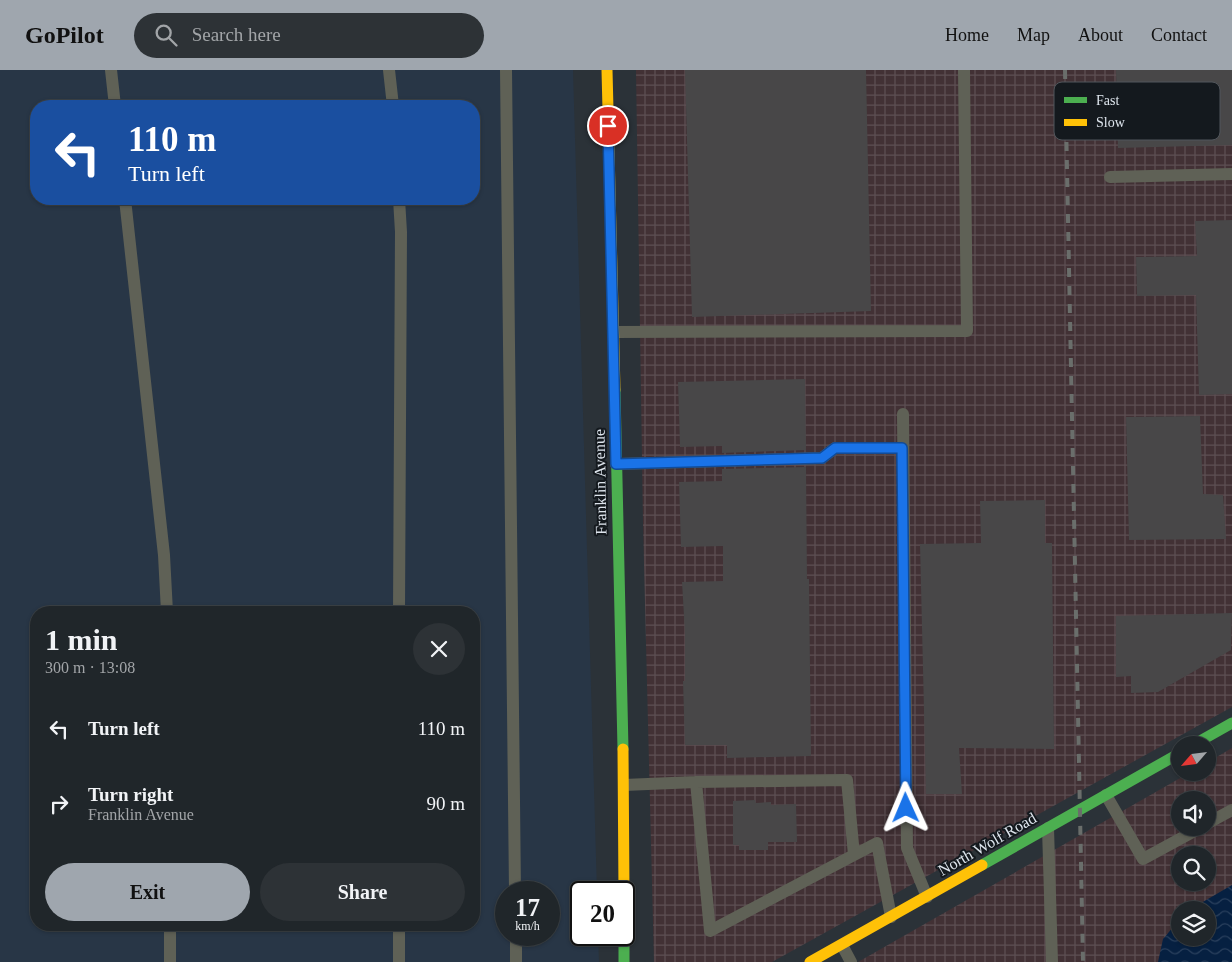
<!DOCTYPE html>
<html lang="en">
<head>
<meta charset="utf-8">
<style>
  body { margin:0; font-family:"Times New Roman",serif; background:#2d3236; color:#f1f3f6; height:100vh; display:flex; flex-direction:column; font-size:19px; white-space:nowrap }
  * { box-sizing:border-box; margin:0 }
  p { font-size:16px; color:#a2a5a8 }
  .icon { flex:none; width:28px; height:28px; fill:none; stroke:currentColor; stroke-width:2; stroke-linecap:round; stroke-linejoin:round }
  .map { position:relative; flex:1; overflow:hidden }
  .sheet { position:absolute; left:30px; top:536px; width:450px; height:325px; display:flex; flex-direction:column; background:#20262a; border-radius:20px; box-shadow:0 1px 4px #0004,0 0 0 1px #3d4347 }
  .sheet>* { flex:none }
  .top-card { position:absolute; left:30px; top:30px; width:450px; height:105px; border-radius:20px; box-shadow:0 1px 4px #0004,0 0 0 1px #3d4347; background:#1a4fa0; color:#fff; overflow:hidden }
  .needle { width:32px; rotate:242deg }
  .controls { position:absolute; left:1171px; top:666px; display:grid; gap:10px }
  .controls a { display:grid; place-items:center; width:45px; height:45px; border-radius:50%; background:#20262a; box-shadow:0 1px 4px #0004,0 0 0 1px #3d4347; font-size:25px }
  .speed { position:absolute; left:495px; top:811px; display:flex; gap:10px; font-size:25px; font-weight:700; text-align:center }
  .speed>* { display:grid; place-content:center; width:65px; height:65px; border-radius:50%; background:#20262a; box-shadow:0 1px 4px #0004,0 0 0 1px #3d4347; line-height:1 }
  .speed small { font-size:12px; font-weight:400 }
  .speed .limit { border:2px solid #111; border-radius:8px; background:#fff; color:#111 }
  .pin { position:absolute; display:grid; place-items:center; width:42px; height:42px; color:#fff; margin:-21px; border:2px solid #fff; border-radius:50%; box-shadow:0 1px 5px #0007 }
  .me { position:absolute; width:55px; margin:-28px; rotate:359deg; stroke-linejoin:round; filter:drop-shadow(0 0 4px #0008) }
  .turn { display:flex; align-items:center; gap:18px; height:105px; padding:0 15px; font-size:22px }
  .turn .icon { width:65px; height:65px; stroke-width:2.5 }
  .turn b { display:block; font-size:35px; line-height:42px }
  .round { display:grid; place-items:center; flex:none; width:52px; height:52px; border-radius:26px; background:#2d3236 }
  .headline { display:flex; align-items:center; justify-content:space-between; height:85px; padding:0 15px }
  h1 { font-size:30px; font-weight:700; line-height:38px }
  .button { display:flex; gap:10px; margin-top:auto; padding:10px 15px }
  .button a { flex:1; height:58px; border-radius:30px; background:#9fa6ae; color:#111; font-size:20px; font-weight:700; line-height:58px; text-align:center }
  .button a+a { background:#2d3236; color:#f1f3f6 }
  ul { padding:0; list-style:none }
  li { display:flex; align-items:center; gap:15px; height:75px; padding:0 15px }
  li div { flex:1 }
  li b { display:block; font-size:19px }
  li em { font-style:normal }
  header { display:flex; align-items:center; gap:30px; box-sizing:border-box; height:70px; padding:0 25px; background:#9fa6ae; color:#111 }
  header strong { font-size:24px }
  nav { display:flex; gap:28px; margin-inline-start:auto; font-size:18px }
  .search { width:350px; height:45px; background:#2d3236; display:flex; align-items:center; gap:12px; box-sizing:border-box; padding:0 18px; border-radius:28px; color:#a2a5a8; font-size:19px }
  .map>svg:first-child { display:block }
  .built { fill:#283646; fill-rule:evenodd }
  .industrial { fill:url(#industrial-grid); fill-rule:evenodd }
  .water { fill:url(#water-waves) }
  .building { fill:#484748 }
  .lines { fill:none; stroke-linecap:round; stroke-linejoin:round }
  .lane { stroke:#5f6156; stroke-width:12 }
  .fast { stroke:#4caf50; stroke-width:11 }
  .slow { stroke:#ffc107; stroke-width:11 }
  .rail { stroke:#6a6e6b; stroke-width:4; stroke-dasharray:9 9; stroke-linecap:butt }
  .route-casing { stroke:#114b97; stroke-width:12 }
  .route { stroke:#1a73e8; stroke-width:9 }
  .labels { text-anchor:middle; dominant-baseline:central; stroke-width:4; stroke-linejoin:round; paint-order:stroke }
  .street-label { font-size:16px; fill:#dee5ed; stroke:#14191e }
  .key { fill:#14191e; stroke:#51565c; stroke-width:1 }
  .key-label { font-size:14px; fill:#dee5ed }
</style>
</head>
<body>
<header>
<strong>GoPilot</strong>
<div class="search"><svg class="icon" aria-label="search" viewBox="0 0 24 24"><circle cx="10" cy="10" r="6"/><path d="M15 15l6 6"/></svg>Search here</div>
<nav><a>Home</a><a>Map</a><a>About</a><a>Contact</a></nav>
</header>
<div class="map">
<svg width="1232" height="892" viewBox="0 0 1232 892">
  <defs>
    <pattern id="industrial-grid" width="8" height="8" patternUnits="userSpaceOnUse" patternTransform="scale(1.25)"><rect width="8" height="8" fill="#423135"/><path d="M0 4h8M4 0v8" fill="none" stroke="#5d4f53"/></pattern>
    <pattern id="water-waves" width="16" height="10" patternUnits="userSpaceOnUse" patternTransform="scale(1.25)"><rect width="16" height="10" fill="#062041"/><path d="M0 5q4-4 8 0t8 0" fill="none" stroke="#2a405d"/></pattern>
  </defs>
  <rect width="100%" height="100%" fill="#2b3238"/>
  <!-- built -->
  <path class="built" d="M0,0H573L597,822H581V865H598L599,892H0ZM36,36H474V129H36ZM36,542H474V855H36ZM506,822H549V865H506Z"/>
  <!-- industrial -->
  <path class="industrial" d="M636,0H1232V637L772,892H654L643,453Z
    M1232,678V892H858L1189,703L1208,702V692ZM1180,730H1208V758H1180ZM1180,785H1208V812H1180ZM1180,840H1208V868H1180Z"/>
  <!-- water -->
  <path class="water" d="M1232,815V892H1158L1163,869L1180,849V868H1208V840H1189Z"/>
  <!-- building -->
  <path class="building" d="M685,0H866L871,241L692,247Z
    M1116,0H1232V75L1118,78Z
    M1232,150V324L1199,325L1196,225L1137,226L1136,187L1197,186L1195,151Z
    M805,309L806,380L722,383V376L680,377L678,312Z
    M1200,346L1203,424L1223,425L1226,469L1129,470L1126,347Z
    M806,397L807,509H809L811,686L727,688V675H685L683,611H685V563L682,512L723,511V476L681,477L679,412L722,411V399Z
    M1045,430V473H1052L1054,679L959,678L962,724H926L920,474L981,473L980,431Z
    M1232,543L1231,580L1158,622L1131,623V606L1116,607V546Z
    M755,730L756,733L771,732V735L796,734L797,772H768V780H739V775H733V731Z"/>
  <g class="lines">
    <!-- lane -->
    <path class="lane" d="M111,0L115,36
      M389,0L393,36
      M506,0L515,822
      M1110,107L1232,104
      M125,129L164,485L167,542
      M613,262L967,261L964,0
      M903,344L907,778L927,827
      M616,394L822,388L835,378H902
      M399,542L401,162L399,129
      M696,712L710,861L854,785
      M624,715L696,712L847,710L854,785L877,773L891,847
      M1106,725L1143,789L1200,758
      M1208,753L1232,740
      M1048,758L1052,892
      M399,855V892
      M516,865V892
      M842,875L851,892
      M170,892V855"/>
    <!-- fast -->
    <path class="fast" d="M615,320L623,679
      M1193,675L1232,653
      M982,795L1180,683
      M624,865V892"/>
    <!-- slow -->
    <path class="slow" d="M607,0L615,320
      M623,679L624,822
      M810,892L982,795"/>
    <!-- rail -->
    <path class="rail" d="M1065,0L1083,892"/>
  </g>
  <g class="lines">
    <defs>
      <path id="route" d="M608,56L616,394L822,388L835,378H902L906,738"/>
    </defs>
    <!-- route casing -->
    <use href="#route" class="route-casing"/>
    <!-- route -->
    <use href="#route" class="route"/>
  </g>
  <g class="labels">
    <!-- street labels -->
    <g class="street-label">
      <text transform="translate(600 412) rotate(-91)">Franklin Avenue</text>
      <text transform="translate(987 774) rotate(-30)">North Wolf Road</text>
    </g>
  </g>
  <!-- legend -->
  <rect x="1054" y="12" width="166" height="58" rx="8" class="key"/>
  <rect x="1064" y="27" width="23" height="6" fill="#4caf50"/>
  <rect x="1064" y="49" width="23" height="7" fill="#ffc107"/>
  <g class="key-label">
    <text x="1096" y="35">Fast</text>
    <text x="1096" y="57">Slow</text>
  </g>
</svg>
<div class="controls">
<a><svg class="needle" viewBox="-14 -14 28 28"><path d="M0-13l5 13h-10z" fill="#e53935"/><path d="M0 13l5-13h-10z" fill="#a2a5a8"/></svg></a>
<a><svg class="icon" aria-label="sound" viewBox="0 0 24 24"><path d="M4 9h4l5-4v14l-5-4H4zM17 9q2 3 0 6"/></svg></a>
<a><svg class="icon" aria-label="search" viewBox="0 0 24 24"><circle cx="10" cy="10" r="6"/><path d="M15 15l6 6"/></svg></a>
<a><svg class="icon" aria-label="layers" viewBox="0 0 24 24"><path d="M12 4l9 5-9 5-9-5zM3 14l9 5 9-5"/></svg></a>
</div>
<div class="speed"><div>17<small>km/h</small></div><div class="limit">20</div></div>
<div class="pin" style="left:608px;top:56px;background:#d93025"><svg class="icon" aria-label="arrive" viewBox="0 0 24 24"><path d="M6 21V4h12l-3 4 3 4H6"/></svg></div>
<svg class="me" style="left:906px;top:738px" viewBox="-20 -20 40 40"><path d="M0-17L14 15 0 8-14 15z" fill="#1a73e8" stroke="#fff" stroke-width="4"/></svg>
<div class="top-card">
<div class="turn"><svg class="icon" aria-label="left" viewBox="0 0 24 24"><path d="M17 20v-9H6M10 6l-5 5 5 5"/></svg><div><b>110 m</b>Turn left</div></div>
</div>
<section class="sheet">
<div class="headline"><div><h1>1 min</h1><p>300 m · 13:08</p></div><a class="round"><svg class="icon" aria-label="close" viewBox="0 0 24 24"><path d="M6 6l12 12M18 6L6 18"/></svg></a></div>
<ul>
<li><svg class="icon" aria-label="left" viewBox="0 0 24 24"><path d="M17 20v-9H6M10 6l-5 5 5 5"/></svg><div><b>Turn left</b></div><em>110 m</em></li>
<li><svg class="icon" aria-label="right" viewBox="0 0 24 24"><path d="M7 20v-9h11M14 6l5 5-5 5"/></svg><div><b>Turn right</b><p>Franklin Avenue</p></div><em>90 m</em></li>
</ul>
<div class="button"><a>Exit</a><a>Share</a></div>
</section>
</div>
</body>
</html>
